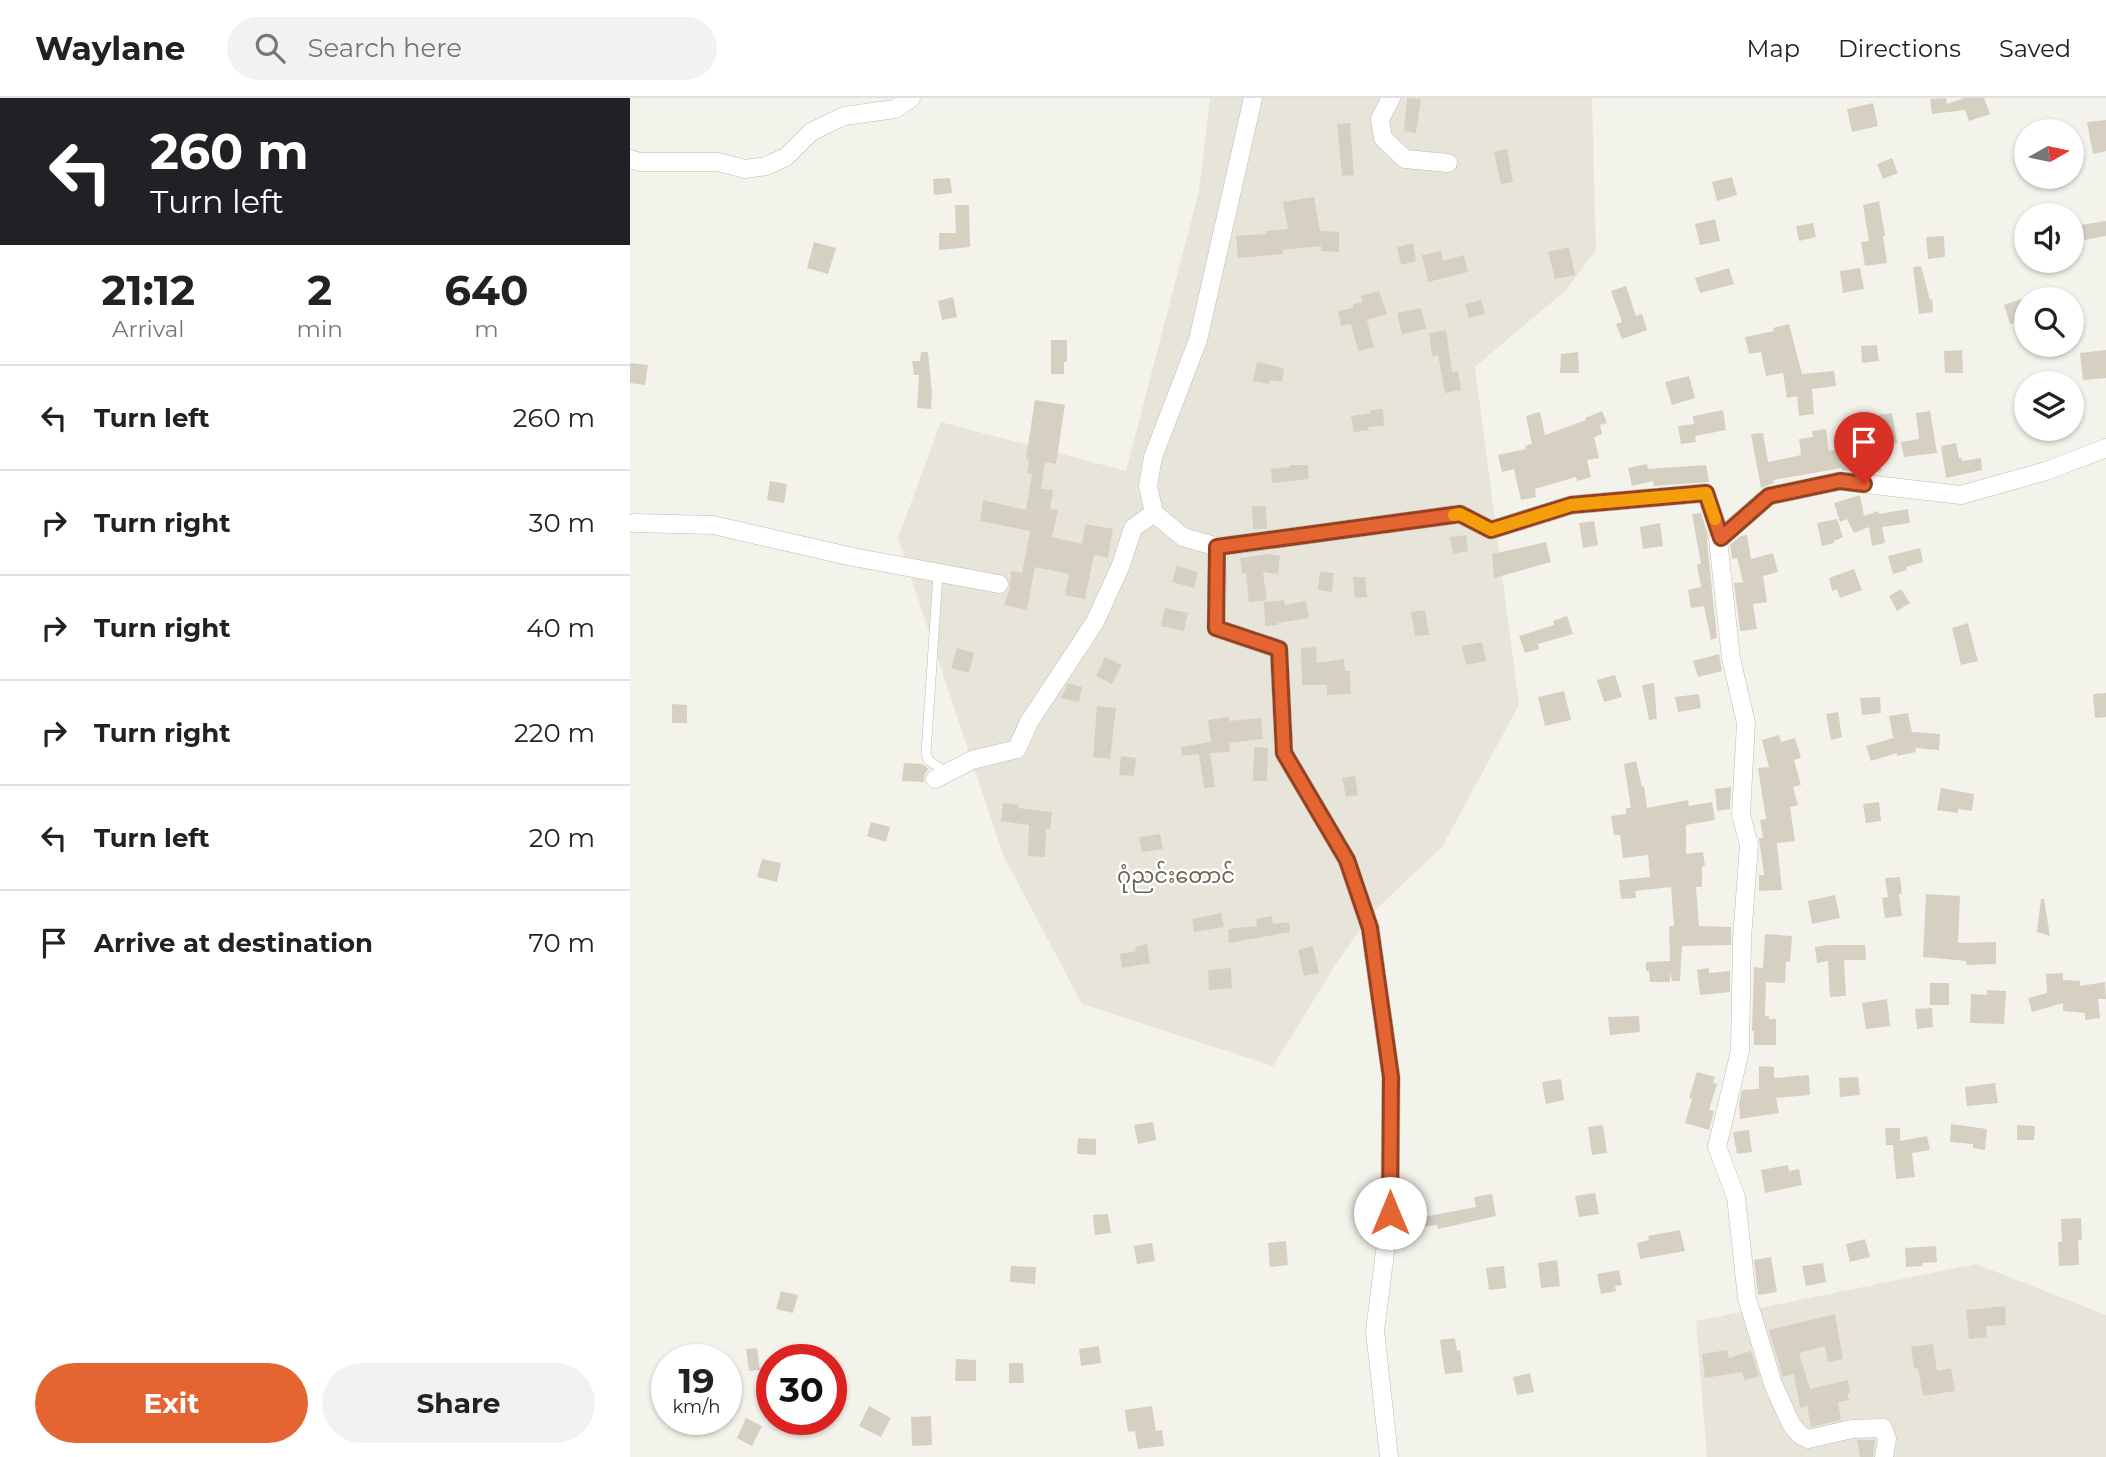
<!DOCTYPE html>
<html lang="en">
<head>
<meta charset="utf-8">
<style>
  body { margin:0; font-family:Montserrat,"Noto Sans Myanmar",sans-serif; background:#f2f2f2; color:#222; height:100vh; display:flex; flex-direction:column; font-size:26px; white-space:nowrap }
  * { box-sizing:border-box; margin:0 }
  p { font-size:23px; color:#767676 }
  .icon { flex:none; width:38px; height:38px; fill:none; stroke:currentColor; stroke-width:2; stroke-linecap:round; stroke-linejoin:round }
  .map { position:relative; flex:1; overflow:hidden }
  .side { display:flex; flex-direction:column; background:#fff; width:630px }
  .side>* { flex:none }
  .banner { background:#202124; color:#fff; overflow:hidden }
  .needle { width:46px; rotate:81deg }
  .buttons { position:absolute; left:1384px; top:21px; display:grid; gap:14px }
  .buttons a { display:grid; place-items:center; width:70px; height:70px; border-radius:50%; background:#fff; box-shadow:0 2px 5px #0004; font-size:35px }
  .speed { position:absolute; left:21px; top:1246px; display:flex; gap:14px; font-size:35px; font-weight:700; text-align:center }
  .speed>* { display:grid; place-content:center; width:91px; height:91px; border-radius:50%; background:#fff; box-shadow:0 2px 5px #0004; line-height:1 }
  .speed small { font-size:18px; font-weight:400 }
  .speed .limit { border:10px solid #d22; background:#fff; color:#111 }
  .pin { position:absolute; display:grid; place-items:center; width:60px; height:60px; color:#fff; margin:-72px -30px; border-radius:50% 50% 50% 0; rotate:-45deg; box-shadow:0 0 7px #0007 }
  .pin .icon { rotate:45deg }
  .me { position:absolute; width:77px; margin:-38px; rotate:0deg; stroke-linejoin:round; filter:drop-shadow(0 0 5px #0008) }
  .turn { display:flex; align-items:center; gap:24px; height:147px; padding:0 35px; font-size:32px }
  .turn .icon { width:91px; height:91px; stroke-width:2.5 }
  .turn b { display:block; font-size:49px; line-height:60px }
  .eta { display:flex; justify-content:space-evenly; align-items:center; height:119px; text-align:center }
  .eta b { font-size:42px; font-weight:700; line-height:49px }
  .button { display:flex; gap:14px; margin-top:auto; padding:14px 35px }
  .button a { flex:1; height:80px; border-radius:42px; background:#e56532; color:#fff; font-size:28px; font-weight:700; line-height:80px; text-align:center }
  .button a+a { background:#f2f2f2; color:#222 }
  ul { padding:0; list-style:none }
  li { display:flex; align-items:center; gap:21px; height:105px; padding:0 35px; border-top:2px solid #e0e0e0 }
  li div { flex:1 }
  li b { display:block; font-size:26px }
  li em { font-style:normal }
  header { display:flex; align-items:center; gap:42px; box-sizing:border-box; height:98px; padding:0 35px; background:#fff; border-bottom:2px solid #e0e0e0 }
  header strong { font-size:33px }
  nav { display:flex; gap:38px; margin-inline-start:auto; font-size:24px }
  .search { width:490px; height:63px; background:#f2f2f2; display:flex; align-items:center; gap:18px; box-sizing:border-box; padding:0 24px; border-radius:38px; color:#767676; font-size:26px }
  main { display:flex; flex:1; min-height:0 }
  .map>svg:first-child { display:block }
  .residential { fill:#e7e5da }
  .building { fill:#d5d0c2 }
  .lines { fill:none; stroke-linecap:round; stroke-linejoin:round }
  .service-casing { stroke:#bfbbaf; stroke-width:10 }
  .minor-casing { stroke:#bfbbaf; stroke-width:19 }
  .service { stroke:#fff; stroke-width:9 }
  .minor { stroke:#fff; stroke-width:18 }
  .route-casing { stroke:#954220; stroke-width:18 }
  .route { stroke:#e56532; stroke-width:12 }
  .slow { stroke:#f59e0b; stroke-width:12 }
  .labels { text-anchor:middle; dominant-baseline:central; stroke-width:5; stroke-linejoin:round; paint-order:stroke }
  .quarter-label { font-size:21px; fill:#696352; stroke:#fff }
</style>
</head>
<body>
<header>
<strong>Waylane</strong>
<div class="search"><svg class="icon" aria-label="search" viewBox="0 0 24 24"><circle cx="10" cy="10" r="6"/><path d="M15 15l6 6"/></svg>Search here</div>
<nav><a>Map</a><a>Directions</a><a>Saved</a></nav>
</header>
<main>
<section class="side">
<div class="banner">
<div class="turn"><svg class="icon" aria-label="left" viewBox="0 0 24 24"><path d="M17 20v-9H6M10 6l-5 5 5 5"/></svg><div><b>260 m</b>Turn left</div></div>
</div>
<div class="eta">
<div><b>21:12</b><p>Arrival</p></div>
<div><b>2</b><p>min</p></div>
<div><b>640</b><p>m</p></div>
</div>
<ul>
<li><svg class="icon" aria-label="left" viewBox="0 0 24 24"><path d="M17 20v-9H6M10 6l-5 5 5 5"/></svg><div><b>Turn left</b></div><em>260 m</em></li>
<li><svg class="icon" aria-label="right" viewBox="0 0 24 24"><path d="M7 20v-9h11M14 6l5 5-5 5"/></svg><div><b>Turn right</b></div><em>30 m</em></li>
<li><svg class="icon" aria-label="right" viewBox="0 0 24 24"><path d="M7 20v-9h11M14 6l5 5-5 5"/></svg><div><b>Turn right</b></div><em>40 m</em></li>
<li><svg class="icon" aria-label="right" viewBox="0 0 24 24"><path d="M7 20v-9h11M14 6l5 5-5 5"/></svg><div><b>Turn right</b></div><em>220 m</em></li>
<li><svg class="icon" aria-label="left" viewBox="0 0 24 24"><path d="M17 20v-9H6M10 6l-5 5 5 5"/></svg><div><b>Turn left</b></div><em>20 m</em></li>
<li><svg class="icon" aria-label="arrive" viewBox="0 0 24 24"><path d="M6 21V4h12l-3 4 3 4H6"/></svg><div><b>Arrive at destination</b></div><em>70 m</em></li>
</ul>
<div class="button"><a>Exit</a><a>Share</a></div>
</section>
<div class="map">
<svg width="1476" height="1359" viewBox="0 0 1476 1359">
  <rect width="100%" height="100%" fill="#f4f3eb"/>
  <!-- residential -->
  <path class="residential" d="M580,0H962L966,152L936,192L845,269L889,607L812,749L741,816L708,863L643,968L452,906L373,757L268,440L311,324L496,373L569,93Z
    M1346,1166L1476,1217V1359H1077L1066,1223Z"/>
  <!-- building -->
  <path class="building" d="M777,0L791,1L786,35L774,33Z
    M1316,0L1317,6L1334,0H1354L1360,16L1339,23L1335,12L1302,16L1300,1Z
    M1243,5L1248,28L1222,34L1217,11Z
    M1476,22V53L1463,56L1457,24Z
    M720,25L724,77L712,78L707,26Z
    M877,51L883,84L871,86L864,54Z
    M1262,60L1268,75L1253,81L1247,66Z
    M1102,79L1107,97L1087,103L1082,84Z
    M320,80L322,95L304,97L303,81Z
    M684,99L690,133L709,134V154L691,153V148L653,152V156L608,160L606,138L637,136L636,133L658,131L653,104Z
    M1249,103L1254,131L1255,138H1253L1257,165L1235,168L1231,144L1239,143L1233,107Z
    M325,107H339L340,149L309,152V135H326Z
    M1085,121L1090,143L1070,147L1065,126Z
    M1476,123V138L1454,142L1451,127Z
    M1183,125L1186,139L1169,143L1166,128Z
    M1314,138L1315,159L1298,161L1296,139Z
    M184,144L206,150L198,176L177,170Z
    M783,145L786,163L771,167L767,149Z
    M939,149L945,177L925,181L918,154Z
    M811,153L813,163L834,157L838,174L798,184L792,157Z
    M1291,168L1300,202L1302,201L1303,214L1289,216L1283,169Z
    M1099,170L1104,186L1070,195L1065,180Z
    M1230,170L1234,191L1213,195L1210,173Z
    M996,188L1006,218L1012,216L1017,232L992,241L986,226L992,224L981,193Z
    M749,193L757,216L737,222L744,249L728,253L721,226L711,228L708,213L723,210V206L733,204L731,198Z
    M323,199L327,219L312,222L308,203Z
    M1391,201L1396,221L1380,226L1374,207Z
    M851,202L855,216L839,220L835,206Z
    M791,210L796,231L772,236L767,215Z
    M1159,226L1172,276L1204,273L1206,288L1182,291L1184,316L1169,318L1167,298L1157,300L1153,275L1136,278L1131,254L1119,256L1115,239L1144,233L1143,230Z
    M816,232L822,274L828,273L831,292L815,295L808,257L802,258L799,235Z
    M421,242H437V264H434V276H421Z
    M1247,247L1249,263L1232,265L1231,248Z
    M1332,252L1333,275H1315L1314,253Z
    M1476,252V280L1453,282L1450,255Z
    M291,254H298L302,294L301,311L287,310L289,277H284L282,263H290Z
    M948,254L949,275H930L931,256Z
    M627,264L654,270L652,284L640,282L639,286L623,283Z
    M0,265L18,267L15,287L0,285Z
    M1059,278L1065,300L1042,307L1035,284Z
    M405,302L435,307L426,366L415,364L411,391L423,392L420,411L428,412L422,439L452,446L455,426L483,431L478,460L464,457L455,501L435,497L439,476L405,469L397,512L374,507L380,489L381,473L392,475L400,433L350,423L353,402L396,412L402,376L397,375L399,362L396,361Z
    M753,311L754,328L738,329L739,332L724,334L721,318L741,315L740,312Z
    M1093,312L1096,332L1065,338L1066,344L1051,346L1048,328L1064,326L1063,318Z
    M972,313L977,325L970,327L972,336L964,339L969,360L957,362L961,379L947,383L946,379L905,391L906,399L891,402L884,371L872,374L868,357L896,351L895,348L902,346L896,318L910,314L915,337L956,322L955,320Z
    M1300,313L1307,355L1274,359L1271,344L1289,341L1286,315Z
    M1262,315L1267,345L1249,348L1251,373L1239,375L1212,372V370L1143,382L1144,385L1131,390L1121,336L1133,335L1138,364L1171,357L1169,341L1183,339L1182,333L1196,331L1199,353L1230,347L1228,333L1249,329V317Z
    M1326,345L1329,360H1332V363L1351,360L1352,372L1316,380L1311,348Z
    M1017,366L1018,371L1076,367L1079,384L1024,388L1023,383L1002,388L998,370Z
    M660,367H678L679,381L642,385L641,371L660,369Z
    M140,383L157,386L154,405L137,402Z
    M1230,397L1234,418L1248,413L1249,416L1278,411L1280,425L1252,429L1255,445L1242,448L1239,429L1224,435L1217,421L1210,424L1204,405Z
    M622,408H636L637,431H623Z
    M1071,415L1078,437L1077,443L1087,540L1081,542L1074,508L1061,510L1058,492L1071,489L1067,466H1071L1062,416Z
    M1207,421L1213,439L1204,443V445L1192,448L1187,425Z
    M964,423L968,447L953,450L949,425Z
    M1030,425L1033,448L1013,451L1010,429Z
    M836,437L838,453L823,456L820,439Z
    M1117,437L1121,461L1143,455L1148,474L1133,478L1137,504L1123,506L1127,531L1110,533L1104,485L1113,484L1107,460L1102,461L1100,447L1110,438Z
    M916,444L921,464L864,480L862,456Z
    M1290,450L1293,464L1276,469L1277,472L1263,476L1258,458Z
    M638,456L650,458L648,476L633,474L637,502L619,504L616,475H612L610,460Z
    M547,468L568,474L564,490L542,484Z
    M1224,471L1232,492L1210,500L1207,491L1202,493L1199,480Z
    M690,474L704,475L702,494L688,492Z
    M723,479H735L737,499L725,500Z
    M1271,491L1280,505L1267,513L1259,498Z
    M654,502L655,507L676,503L679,520L648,525V527L635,528L634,504Z
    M535,510L558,515L554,533L531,528Z
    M795,512L799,537L785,538L781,514Z
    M937,518L943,536L908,546L909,551L895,555L889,538L924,527L923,523Z
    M1338,525L1348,563L1331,567L1322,530Z
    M852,544L856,563L836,567L832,548Z
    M686,549L687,565L714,561L715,573H720L721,596L697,597V587H672L671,550Z
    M327,550L344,555L339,575L321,570Z
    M1089,556L1092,573L1068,579L1063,563Z
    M475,559L492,567L482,586L466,578Z
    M985,577L992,599L974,604L967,582Z
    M438,585L452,589L449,604L431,600Z
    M1024,585L1027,621L1019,622L1012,587Z
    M934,593L941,622L915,628L908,599Z
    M1476,595V619L1465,620L1463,596Z
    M1069,596L1071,610L1048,614L1045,599Z
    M1250,599L1251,615L1232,617L1230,600Z
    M42,606L57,607V625H42Z
    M467,608L486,610L480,661L463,659Z
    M1208,614L1212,639L1201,642L1196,616Z
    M1278,615L1282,634L1310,636L1309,652L1285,650L1286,654L1267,658V655L1241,663L1236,648L1263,640L1259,618Z
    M599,619V623L631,620L633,641L599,645L600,654L580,655L585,689L574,690L569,656L552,658L551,649L581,644L578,622Z
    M1149,637L1151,644L1165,640L1171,660L1164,662L1171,687L1163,689L1168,707L1160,709L1165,743L1147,745L1152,792L1129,793V777H1134L1129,740H1133L1130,722L1136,721L1128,670L1139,669L1132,642Z
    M624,649L638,650L637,683H623Z
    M491,658L506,660L504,678L489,677Z
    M1006,663L1012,689L1014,688L1017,710L1058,702L1059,708L1082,704L1085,722L1056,727V756L1073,754L1075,768H1072V789H1066L1069,828L1101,829V847L1052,848L1050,883H1042L1040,874V884H1020L1019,873H1016V864L1040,863L1039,828H1044L1041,789L1005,793L1006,800L991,801L989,782L1020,779L1018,757L993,760L990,737H984L981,718L996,716V710H1001L994,666Z
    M274,665L292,666L299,671L295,675L294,684L272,683Z
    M725,678L728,697L716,699L712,680Z
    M1101,689L1100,711L1087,713L1085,691Z
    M1311,690L1344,696L1342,713L1328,711V715L1307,712Z
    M1249,704L1251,723L1236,725L1233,706Z
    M373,705L388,707V710L422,714L420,731H416L415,759L398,758L399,727L371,723Z
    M241,724L260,729L256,744L237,738Z
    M530,736L533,751L512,754L509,739Z
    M132,761L151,765L147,784L127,779Z
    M1270,779L1272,796H1269L1272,818L1255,820L1252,800L1258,799L1255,780Z
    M1296,796L1330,798L1328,845L1366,844V866L1337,867L1336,863L1293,859Z
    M1205,797L1210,820L1182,826L1178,803Z
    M1411,801H1414L1420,838L1407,834Z
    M591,815L594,829L564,834L562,821Z
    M642,818L643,826L659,824L660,834L599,845L598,831L627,828L626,821Z
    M1135,836L1162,838L1160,864L1156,863L1155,885L1136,884L1135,918H1139V921H1146V947H1124V933H1122L1124,869L1133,870Z
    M517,846L520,865L492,870L490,856L506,853L505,849Z
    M1198,847H1235L1236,862H1214L1216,898L1200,899L1198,863L1187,865L1185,849Z
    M683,848L689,875L674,878L668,852Z
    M601,870L602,890L579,892L578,872Z
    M1079,870V875L1100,873V894L1070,897L1067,872Z
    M1433,875V882L1450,883V888L1475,884L1476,901H1468L1470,920L1455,922V915L1433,913V905L1402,914L1398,900L1417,895L1416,876Z
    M1300,885H1319V907H1300Z
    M1357,892L1376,893L1374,926L1340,925L1341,896L1357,897Z
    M1257,901L1260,928L1236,931L1232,905Z
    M1302,910L1303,929L1287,931L1285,911Z
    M1009,918L1010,934L980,937L978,919Z
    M1129,968L1144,969V980L1179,977L1180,997L1146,1000L1149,1015L1110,1021L1109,1006L1112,992L1129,991Z
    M1067,974L1085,979L1083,985L1087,986L1079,1012L1084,1013L1079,1032L1055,1025L1062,1001L1059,1000Z
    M1228,979L1230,997L1210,999L1209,980Z
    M931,981L934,1002L916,1006L912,984Z
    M1365,985L1368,1005L1337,1008L1335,989Z
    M523,1024L526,1042L508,1046L504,1027Z
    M1321,1026L1357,1031L1355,1052L1343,1050V1046L1320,1044Z
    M973,1027L977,1055L962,1057L958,1029Z
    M1387,1027L1405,1028L1404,1042H1387Z
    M1255,1030H1270V1043L1297,1038L1300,1052L1282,1055L1285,1079L1266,1081L1263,1047H1256Z
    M1119,1032L1122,1054L1107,1056L1103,1034Z
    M448,1040L466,1041V1057L447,1056Z
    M1158,1067L1159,1073L1169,1071L1172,1087L1135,1095L1131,1072Z
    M965,1095L969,1116L949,1119L945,1098Z
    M862,1096L866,1118L808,1131L807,1127L776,1130L775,1119H793L846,1109L844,1099Z
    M478,1116L481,1135L465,1137L463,1117Z
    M1451,1120L1452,1142H1448L1449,1167L1429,1168L1428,1144H1432L1431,1121Z
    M1050,1132L1055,1153L1010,1161L1007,1145L1019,1142L1018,1138Z
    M1235,1141L1240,1159L1220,1164L1216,1146Z
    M656,1143L658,1167L640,1169L638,1145Z
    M522,1145L525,1163L507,1166L504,1148Z
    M1306,1148L1307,1164L1292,1165L1293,1168L1276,1169L1275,1150Z
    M1141,1159L1147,1194L1128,1197L1124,1162Z
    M927,1162L930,1188L911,1190L908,1165Z
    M1193,1165L1196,1184L1176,1188L1172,1168Z
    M381,1168L406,1169L405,1186L380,1184Z
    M874,1168L876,1190L859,1192L856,1170Z
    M989,1172L992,1187L985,1188L986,1193L971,1196L967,1176Z
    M151,1193L168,1197L163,1215L146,1211Z
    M1375,1208L1376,1227L1356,1228L1357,1239L1339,1241L1336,1212Z
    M1205,1216L1213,1261L1198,1264L1195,1248L1169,1255L1180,1291L1218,1282L1220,1295H1217L1219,1302L1208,1304L1211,1322L1181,1329L1177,1308L1170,1310L1164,1276L1153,1279L1139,1232Z
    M825,1240L827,1253L830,1252L833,1274L815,1276L810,1242Z
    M1303,1246L1307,1273L1321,1270L1325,1293L1293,1298L1288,1270H1284L1281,1249Z
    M469,1248L471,1265L451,1268L449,1251Z
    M127,1250L130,1272L119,1273L116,1251Z
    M1097,1252L1099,1260L1121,1253L1129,1278L1115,1282L1112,1274L1075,1280L1072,1256Z
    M326,1261L346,1262V1283H325Z
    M379,1265H393L394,1285H379Z
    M900,1275L904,1294L887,1297L883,1279Z
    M239,1308L261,1320L251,1339L229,1328Z
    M522,1308L526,1333L532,1332L534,1348L508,1351L505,1333L498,1334L495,1312Z
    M301,1318L302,1347L282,1348L281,1319Z
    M116,1320L132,1328L122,1348L107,1340Z
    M1227,1342H1245L1243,1359H1230Z"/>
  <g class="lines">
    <defs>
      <path id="service" d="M308,476L296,655L298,662L316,674"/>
      <path id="minor" d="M623,0L568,242L523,359L518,388L524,415L553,439L588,449L586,530L649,551L654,655L717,762L740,830L761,979L760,1115L745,1233L759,1359
        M761,0L750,21L753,40L775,61L818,65
        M0,61L10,64H88L115,71L136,68L156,59L181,34L214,18L265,11L281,0
        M4,425L83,427L223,459L369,486
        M588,449L830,416L861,432L941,407L1076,395L1091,440
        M305,681L342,662L387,651L399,624L465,524L491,467L503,430L524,415
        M1254,1359L1257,1341L1253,1330L1222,1331L1178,1341L1170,1337L1161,1326L1143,1286L1117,1200L1106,1099L1087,1049L1110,953L1112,840L1119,747L1111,716L1116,625L1101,560L1088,442L1139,398L1210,383L1331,397L1416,373L1476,350"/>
    </defs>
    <!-- service casing -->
    <use href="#service" class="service-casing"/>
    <!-- minor casing -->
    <use href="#minor" class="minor-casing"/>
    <!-- service -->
    <use href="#service" class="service"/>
    <!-- minor -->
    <use href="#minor" class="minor"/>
  </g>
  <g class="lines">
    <defs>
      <path id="route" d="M760,1115L761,979L740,830L717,762L654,655L649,551L586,530L587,449L830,416L861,432L941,407L1076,395L1091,440L1139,398L1210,383L1234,386"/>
    </defs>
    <!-- route casing -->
    <use href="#route" class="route-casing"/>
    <!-- route -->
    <use href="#route" class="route"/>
    <!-- slow -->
    <path class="slow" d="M824,417L830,416L861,432L941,407L1076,395L1085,421"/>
  </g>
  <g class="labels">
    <!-- quarter labels -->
    <g class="quarter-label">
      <text x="546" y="777">ဂုံညင်းတောင်</text>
    </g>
  </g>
</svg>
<div class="buttons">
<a><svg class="needle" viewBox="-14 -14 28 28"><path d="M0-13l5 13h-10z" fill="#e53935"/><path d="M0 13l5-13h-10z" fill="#767676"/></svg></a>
<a><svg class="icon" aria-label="sound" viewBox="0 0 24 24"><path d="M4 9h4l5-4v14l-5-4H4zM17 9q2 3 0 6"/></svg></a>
<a><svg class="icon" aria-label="search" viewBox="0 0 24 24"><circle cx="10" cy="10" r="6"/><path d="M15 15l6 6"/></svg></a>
<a><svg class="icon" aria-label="layers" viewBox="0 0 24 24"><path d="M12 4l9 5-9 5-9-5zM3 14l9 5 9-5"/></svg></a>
</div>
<div class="speed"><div>19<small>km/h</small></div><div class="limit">30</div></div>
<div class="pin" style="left:1234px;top:386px;background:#d93025"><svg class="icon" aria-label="arrive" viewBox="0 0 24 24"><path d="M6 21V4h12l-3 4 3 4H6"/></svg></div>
<svg class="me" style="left:760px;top:1115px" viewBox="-20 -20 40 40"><circle r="19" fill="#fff"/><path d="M0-13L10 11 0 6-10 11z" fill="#e56532"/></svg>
</div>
</main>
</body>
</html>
